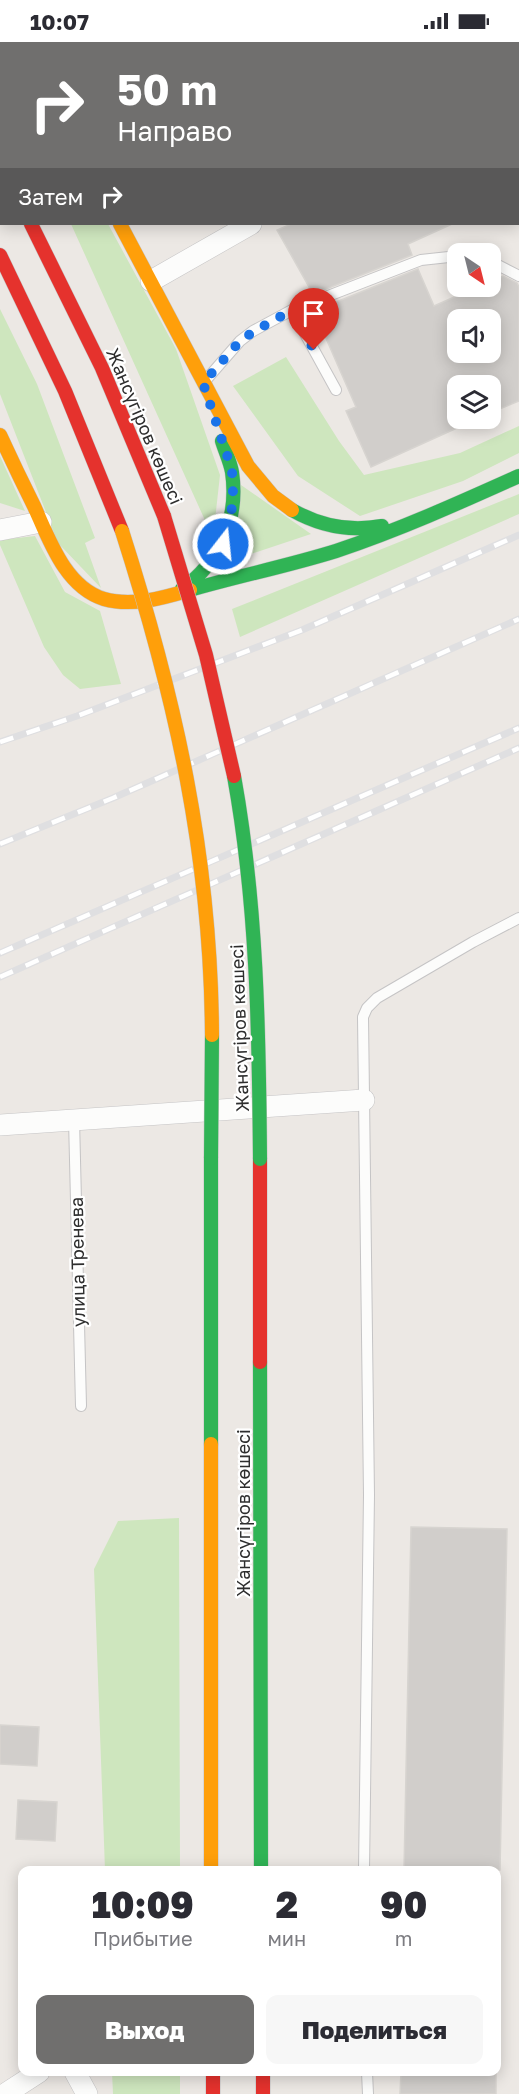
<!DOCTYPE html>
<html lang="ru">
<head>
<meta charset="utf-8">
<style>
  body { margin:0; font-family:"Golos Text",sans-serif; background:#f7f7f7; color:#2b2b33; height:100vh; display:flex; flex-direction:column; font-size:22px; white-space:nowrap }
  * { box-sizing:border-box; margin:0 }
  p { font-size:20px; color:#7c7c81 }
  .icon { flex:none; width:33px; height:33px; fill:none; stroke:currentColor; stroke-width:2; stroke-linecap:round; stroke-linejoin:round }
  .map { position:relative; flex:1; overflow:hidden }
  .details { position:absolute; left:18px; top:1824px; width:483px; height:210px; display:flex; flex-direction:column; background:#fff; border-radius:12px; box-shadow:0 3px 15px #0003 }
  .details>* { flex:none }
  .guide { position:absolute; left:0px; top:0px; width:519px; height:183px; box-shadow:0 3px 15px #0003; background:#706f6e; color:#fff; overflow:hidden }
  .needle { width:39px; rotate:145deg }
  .buttons { position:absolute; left:447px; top:201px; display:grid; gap:12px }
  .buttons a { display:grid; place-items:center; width:54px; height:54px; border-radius:12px; background:#fff; box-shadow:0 3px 15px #0003; font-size:30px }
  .pin { position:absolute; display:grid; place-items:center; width:51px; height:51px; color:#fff; margin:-62px -26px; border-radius:50% 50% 50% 0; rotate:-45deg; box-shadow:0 0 6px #0007 }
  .pin .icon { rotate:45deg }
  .me { position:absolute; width:66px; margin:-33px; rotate:16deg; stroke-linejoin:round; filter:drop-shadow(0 0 4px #0008) }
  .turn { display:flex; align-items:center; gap:21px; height:126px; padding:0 18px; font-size:27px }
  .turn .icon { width:78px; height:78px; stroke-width:2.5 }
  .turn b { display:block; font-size:42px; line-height:51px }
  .then { display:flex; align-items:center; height:57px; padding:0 18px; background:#0003; gap:12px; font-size:22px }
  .eta { display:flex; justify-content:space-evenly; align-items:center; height:102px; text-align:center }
  .eta b { font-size:36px; font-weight:800; line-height:42px }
  .action { display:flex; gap:12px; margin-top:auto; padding:12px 18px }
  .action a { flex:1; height:69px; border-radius:12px; background:#706f6e; color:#fff; font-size:24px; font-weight:800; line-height:69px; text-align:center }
  .action a+a { background:#f7f7f7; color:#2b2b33 }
  .status { display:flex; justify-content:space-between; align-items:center; height:42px; padding:0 30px; background:#fff; direction:ltr }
  .status svg { height:16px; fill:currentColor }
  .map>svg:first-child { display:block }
  .green { fill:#cee6be }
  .building { fill:#d1cecb; stroke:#d7d4d0; stroke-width:1.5; fill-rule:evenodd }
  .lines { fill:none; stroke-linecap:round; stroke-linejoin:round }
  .lane-casing { stroke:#c5c4c5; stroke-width:12 }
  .street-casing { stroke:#c5c4c5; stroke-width:22 }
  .fast-casing { stroke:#c5c4c5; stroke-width:15 }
  .slow-casing { stroke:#c5c4c5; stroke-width:15 }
  .jam-casing { stroke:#c5c4c5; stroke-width:15 }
  .lane { stroke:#fcfcfb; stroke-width:10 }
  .street { stroke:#fcfcfb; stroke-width:21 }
  .fast { stroke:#30b455; stroke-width:14 }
  .slow { stroke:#ff9f0a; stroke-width:14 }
  .jam { stroke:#e5322d; stroke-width:14 }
  .rail-casing { stroke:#dfdfe1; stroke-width:7 }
  .rail { stroke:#fff; stroke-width:4.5; stroke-dasharray:14; stroke-linecap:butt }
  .fast-bridge-casing { stroke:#c6c5c4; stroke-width:15; stroke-linecap:butt }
  .slow-bridge-casing { stroke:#c6c5c4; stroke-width:15; stroke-linecap:butt }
  .jam-bridge-casing { stroke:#c6c5c4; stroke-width:15; stroke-linecap:butt }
  .fast-bridge { stroke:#30b455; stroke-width:14 }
  .slow-bridge { stroke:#ff9f0a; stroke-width:14 }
  .jam-bridge { stroke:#e5322d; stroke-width:14 }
  .route { stroke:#1a73e8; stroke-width:10; stroke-dasharray:0 18 }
  .labels { text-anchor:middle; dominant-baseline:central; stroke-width:4.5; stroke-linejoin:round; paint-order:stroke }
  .street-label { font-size:18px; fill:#2e2e2e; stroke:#fff }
</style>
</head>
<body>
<div class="status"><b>10:07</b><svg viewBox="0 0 49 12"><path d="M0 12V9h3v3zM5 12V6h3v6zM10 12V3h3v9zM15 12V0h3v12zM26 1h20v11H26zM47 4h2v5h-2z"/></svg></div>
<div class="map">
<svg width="519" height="2052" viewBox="0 0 519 2052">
  <rect width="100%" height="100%" fill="#ece8e4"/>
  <!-- green -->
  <path class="green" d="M71,182H108L176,307L220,433L213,496Z
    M0,267L37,342L95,496L85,501L101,546L58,501L0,352Z
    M286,315L339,399L364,433L460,411L519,384V411L463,439L360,474L298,434L233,344Z
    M0,414L25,469L0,461Z
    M241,443L311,492L230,519Z
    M519,452V472L240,595L232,567Z
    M35,494L65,550L100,569L121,642L80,647L63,633L44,605L0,503V498Z
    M179,1476L180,1828H105L94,1527L118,1479Z
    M112,2030H180V2052H113Z"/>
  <!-- building -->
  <path class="building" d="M291,182H452L408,202L412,213L313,252L277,188Z
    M418,227L434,264L479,244H490V240L503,234L517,241L519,245V359L490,371V344H458V376H479L371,425L346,369L356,365L314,269ZM458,278H490V310H458Z
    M411,1485L507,1487L500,1828H404Z
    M0,1683L39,1685L37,1724L0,1722Z
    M18,1758L57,1760L55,1799L16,1797Z
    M401,2030H496V2052H400Z"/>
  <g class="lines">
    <defs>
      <path id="lane" d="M518,173L519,176
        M490,219L519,234
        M292,268L336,348
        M206,338L240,299L253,289L292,268L421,218L458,214
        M74,1077L81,1364
        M364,1828L369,1453L363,975L367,966L377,956L473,900L519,876
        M367,2030L368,2052"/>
      <path id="street" d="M518,30L519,29
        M151,239L251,182
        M0,488L41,480
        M0,1083L364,1058
        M75,2030L87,2052
        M5,2052L39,2030"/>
      <path id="fast" d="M0,54L2,55
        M0,123L2,125
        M292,468C320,484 350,490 382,484
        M182,547C220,520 239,477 232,430C230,419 225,409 222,399
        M190,548C238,534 288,524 336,509C399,488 459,461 519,434
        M211,1116V1402
        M260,1320L261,1828"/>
      <path id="slow" d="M120,182L248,424L273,454L292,468
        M0,393C11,417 22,440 34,464C49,497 65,545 104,557C132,565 163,556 190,548
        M211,1402V1828"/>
      <path id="jam" d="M31,182L102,326L164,474
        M0,213L65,349L122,489
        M260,1117V1320
        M213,2030V2052
        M263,2030V2052"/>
    </defs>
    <!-- lane casing -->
    <use href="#lane" class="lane-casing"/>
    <!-- street casing -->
    <use href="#street" class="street-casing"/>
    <!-- fast casing -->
    <use href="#fast" class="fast-casing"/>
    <!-- slow casing -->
    <use href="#slow" class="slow-casing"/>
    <!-- jam casing -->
    <use href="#jam" class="jam-casing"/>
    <!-- lane -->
    <use href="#lane" class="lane"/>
    <!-- street -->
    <use href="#street" class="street"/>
    <!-- fast -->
    <use href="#fast" class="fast"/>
    <!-- slow -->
    <use href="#slow" class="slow"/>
    <!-- jam -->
    <use href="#jam" class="jam"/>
    <defs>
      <path id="rail" d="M0,700L77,674L302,588L519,493
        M0,802L113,756L519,577
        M0,911L519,686
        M0,935L519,706"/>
    </defs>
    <!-- rail casing -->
    <use href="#rail" class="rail-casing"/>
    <!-- rail -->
    <use href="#rail" class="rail"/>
    <defs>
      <path id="fast-bridge" d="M234,734C257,861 259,989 260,1117
        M211,1116L212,993"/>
      <path id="slow-bridge" d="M122,489C176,658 211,815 212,993"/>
      <path id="jam-bridge" d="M164,474L206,613L234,734"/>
    </defs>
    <!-- fast-bridge casing -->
    <use href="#fast-bridge" class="fast-bridge-casing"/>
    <!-- slow-bridge casing -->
    <use href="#slow-bridge" class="slow-bridge-casing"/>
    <!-- jam-bridge casing -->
    <use href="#jam-bridge" class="jam-bridge-casing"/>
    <!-- fast-bridge -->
    <use href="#fast-bridge" class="fast-bridge"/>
    <!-- slow-bridge -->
    <use href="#slow-bridge" class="slow-bridge"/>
    <!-- jam-bridge -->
    <use href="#jam-bridge" class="jam-bridge"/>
  </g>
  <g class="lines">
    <!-- route -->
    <path class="route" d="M223,502L231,474L233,451L232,428L203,341L240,299L253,290L292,268L314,308"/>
  </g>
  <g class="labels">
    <!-- street labels -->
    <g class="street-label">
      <text transform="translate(145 384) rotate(67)">Жансүгіров көшесі</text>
      <text transform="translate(239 986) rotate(-92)">Жансүгіров көшесі</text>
      <text transform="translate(77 1220) rotate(-91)">улица Тренева</text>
      <text transform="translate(243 1471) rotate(-90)">Жансүгіров көшесі</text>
    </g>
  </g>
</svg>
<div class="buttons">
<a><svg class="needle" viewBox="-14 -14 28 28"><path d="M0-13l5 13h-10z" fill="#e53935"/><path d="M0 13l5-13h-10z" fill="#7c7c81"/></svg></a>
<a><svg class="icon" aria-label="sound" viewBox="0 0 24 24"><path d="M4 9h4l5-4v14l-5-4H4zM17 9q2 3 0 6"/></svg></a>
<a><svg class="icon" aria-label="layers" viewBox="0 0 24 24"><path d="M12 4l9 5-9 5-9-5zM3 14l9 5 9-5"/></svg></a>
</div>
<div class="pin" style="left:314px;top:308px;background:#d93025"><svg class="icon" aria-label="arrive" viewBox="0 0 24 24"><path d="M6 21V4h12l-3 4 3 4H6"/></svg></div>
<svg class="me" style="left:223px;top:502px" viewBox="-20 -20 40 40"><circle r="17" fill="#1a73e8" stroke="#fff" stroke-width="3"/><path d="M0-11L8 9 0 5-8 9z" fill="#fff"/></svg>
<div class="guide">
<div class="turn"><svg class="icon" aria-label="right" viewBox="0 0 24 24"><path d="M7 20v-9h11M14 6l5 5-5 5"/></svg><div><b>50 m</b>Направо</div></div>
<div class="then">Затем<svg class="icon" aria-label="right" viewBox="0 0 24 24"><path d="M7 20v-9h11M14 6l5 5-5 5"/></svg></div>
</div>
<section class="details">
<div class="eta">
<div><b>10:09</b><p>Прибытие</p></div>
<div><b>2</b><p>мин</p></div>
<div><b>90</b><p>m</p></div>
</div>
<div class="action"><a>Выход</a><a>Поделиться</a></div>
</section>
</div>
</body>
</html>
